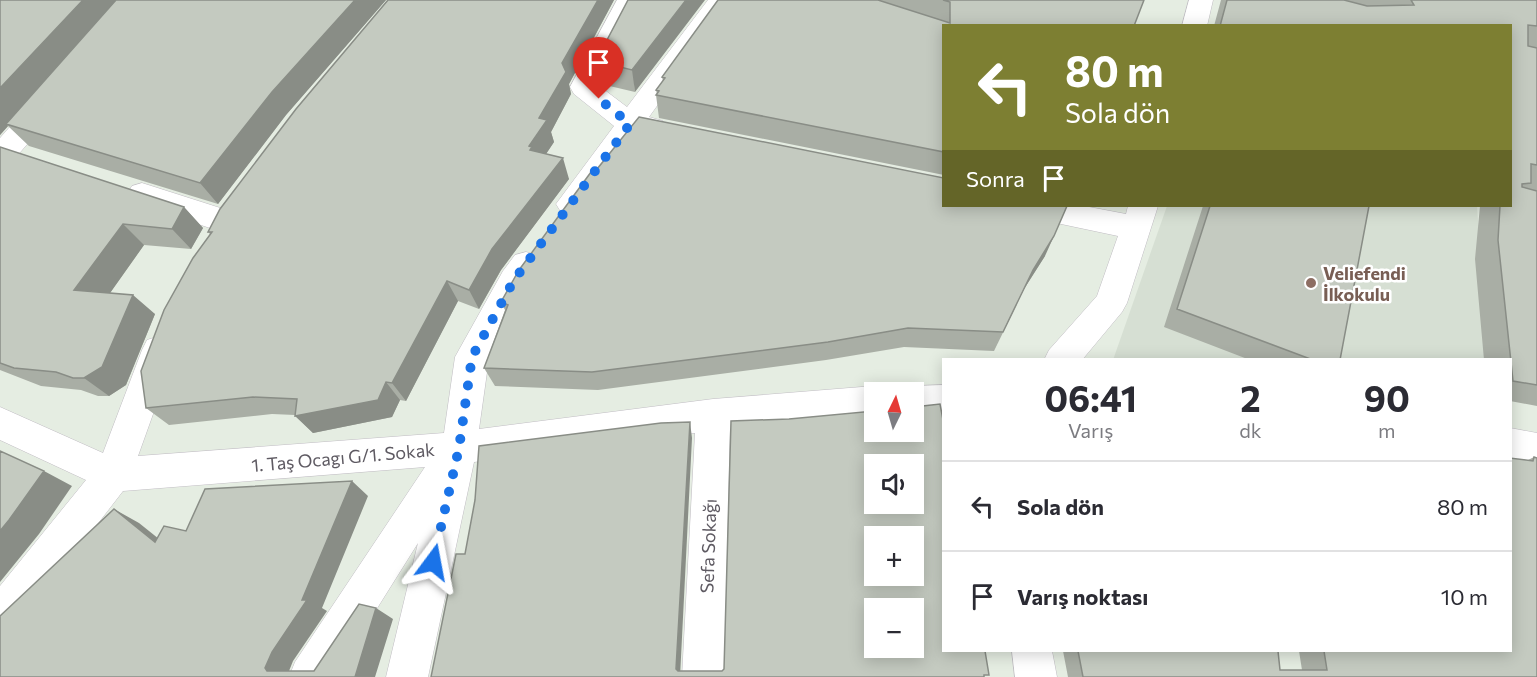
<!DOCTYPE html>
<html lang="tr">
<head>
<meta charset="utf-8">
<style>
  body { margin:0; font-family:Commissioner,sans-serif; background:#f7f7f7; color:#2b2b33; height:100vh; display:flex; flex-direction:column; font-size:22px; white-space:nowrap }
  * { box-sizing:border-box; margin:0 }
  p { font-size:20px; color:#7c7c81 }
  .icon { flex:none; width:33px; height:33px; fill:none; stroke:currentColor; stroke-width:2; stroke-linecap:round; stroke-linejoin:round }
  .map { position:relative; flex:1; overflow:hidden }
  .sheet { position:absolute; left:942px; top:358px; width:570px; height:294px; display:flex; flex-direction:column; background:#fff; border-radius:0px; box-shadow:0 3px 15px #0003 }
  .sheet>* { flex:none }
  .guide { position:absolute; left:942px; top:24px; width:570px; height:183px; border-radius:0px; box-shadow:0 3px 15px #0003; background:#7d7f32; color:#fff; overflow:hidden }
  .needle { width:39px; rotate:5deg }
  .buttons { position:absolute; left:864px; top:382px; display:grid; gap:12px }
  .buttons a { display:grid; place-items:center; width:60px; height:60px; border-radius:0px; background:#fff; box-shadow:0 3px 15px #0003; font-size:30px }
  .pin { position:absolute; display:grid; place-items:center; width:51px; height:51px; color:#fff; margin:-62px -26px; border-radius:50% 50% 50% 0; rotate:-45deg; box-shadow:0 0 6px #0007 }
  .pin .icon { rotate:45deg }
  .me { position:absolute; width:66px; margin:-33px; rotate:13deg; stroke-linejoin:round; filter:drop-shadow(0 0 4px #0008) }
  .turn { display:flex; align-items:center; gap:21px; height:126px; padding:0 24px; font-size:27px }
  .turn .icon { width:78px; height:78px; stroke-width:2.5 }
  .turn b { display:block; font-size:42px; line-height:51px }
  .then { display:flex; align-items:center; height:57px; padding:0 24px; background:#0003; gap:12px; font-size:22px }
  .eta { display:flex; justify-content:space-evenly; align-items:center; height:102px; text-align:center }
  .eta b { font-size:36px; font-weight:700; line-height:42px }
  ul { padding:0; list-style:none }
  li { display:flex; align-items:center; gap:18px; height:90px; padding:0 24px; border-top:2px solid #e1e1e2 }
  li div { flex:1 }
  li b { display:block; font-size:22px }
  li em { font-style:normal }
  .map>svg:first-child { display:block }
  .education { fill:#d6dfd3 }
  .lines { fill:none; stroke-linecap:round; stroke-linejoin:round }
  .minor-casing { stroke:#c0bcc3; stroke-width:1 }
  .minor { fill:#fff; fill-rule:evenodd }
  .wall { fill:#a9aea5 }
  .shaded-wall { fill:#898d86 }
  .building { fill:#c4cac0; stroke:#898d86; stroke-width:1.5; fill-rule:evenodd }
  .route { stroke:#1a73e8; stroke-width:10; stroke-dasharray:0 18 }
  .education-dot { fill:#8d6e63; stroke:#fff; stroke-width:2 }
  .labels { text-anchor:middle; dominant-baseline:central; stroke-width:5; stroke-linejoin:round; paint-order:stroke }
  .education-label { font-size:18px; font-weight:bold; fill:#785e54; stroke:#fff; text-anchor:start }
  .street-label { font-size:18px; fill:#5e5a62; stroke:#fff }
</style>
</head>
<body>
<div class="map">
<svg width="1537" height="677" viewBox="0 0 1537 677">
  <rect width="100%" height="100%" fill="#e5ede2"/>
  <!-- education -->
  <path class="education" d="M1167,206H1477L1488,360H1113Z"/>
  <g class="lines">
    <defs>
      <path id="minor" d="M617,0H641L598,85L627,107L708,0H733L649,117L663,121L667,128L663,135L653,138L637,135L581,212L571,215L561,212L556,204L614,126L574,94L570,87Z
        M1189,0H1213L1207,26H1182Z
        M48,93L58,95L62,102L58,109L16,157L6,160L0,159V138L38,95Z
        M142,183L236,213L240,221L236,229L225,233L132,202L127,194L132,186Z
        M1013,206H1084L1126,214L1128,206H1158L1127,303L1122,312L1082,360H1044L1049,350L1097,296L1118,236L1028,217L1017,214Z
        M526,252L537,255L542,264L525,289L489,358L479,429L713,399L874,386L886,390L888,393H874V416L730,429L724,677H682L695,433L474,462L428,677H386L418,543L334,677H289L295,662L425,467L123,491L14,632L0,638V586L86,480L0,440V407L103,453L142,350L147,340L159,336L171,340L176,350L138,456L444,433L455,357L503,271L515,255Z
        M944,385V415L914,416V393H900L902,390L914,386Z
        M1510,428L1537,433V465L1510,460Z
        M1012,651H1052L1057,677H1015Z"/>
    </defs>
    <!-- minor casing -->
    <use href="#minor" class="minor-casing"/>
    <!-- minor -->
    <use href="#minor" class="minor"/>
  </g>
  <!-- wall -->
  <path class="wall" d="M0,0H386L286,115L218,204L29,146L8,126L0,135Z
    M388,0H614L569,84L571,94L551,132L554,142L546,154L569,179L501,270L479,309L458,301L406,401L400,400L392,417L313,433L295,415L272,414L169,425L146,408L210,234L208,232Z
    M628,0L635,92L601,84L596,61Z
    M718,0H1144L944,26V175L659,118L656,95L657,94L656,90L663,81L662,77Z
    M1221,0H1537V406L1510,401V360H1484L1475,259L1480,206H1510V26H1214Z
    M0,147L184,207L203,228L191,249L144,245L110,293L155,314L126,385L109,396H98L81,390L41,386L0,370Z
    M597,169L1045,256L1024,289L994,351L904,347L826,360L598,390L495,386L484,368L505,310L501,302Z
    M1203,206H1369L1340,360H1250L1164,327Z
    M1534,457L1537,677H1068L1063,651H1278L1280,670H1302L1299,651H1510L1528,460Z"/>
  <!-- shaded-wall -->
  <path class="shaded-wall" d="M83,0H122L6,124L8,126L0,135V88Z
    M355,0H386L286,115L218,204L200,183L272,92Z
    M598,0H614L569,84L571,94L551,132L554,142L538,166L529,146L539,118L562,63Z
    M686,0H705L635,92L632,70Z
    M563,158L569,179L501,270L479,309L469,290L492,249Z
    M184,207L203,228L191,249L172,229Z
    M123,224L144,245L98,310L74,290Z
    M1054,236L1045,256L1024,289L994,351L1033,270Z
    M447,281L458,301L406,401L392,383Z
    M133,295L155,314L126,385L109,396L84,378Z
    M386,382L400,400L392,417L313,433L295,416Z
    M690,422L692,438L680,677L676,669Z
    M44,471L72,486L39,534L0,582V531Z
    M352,481L368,496L322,608L327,611L293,661L287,676L267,671L265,668L272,652Z
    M114,509L139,523L179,555L155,542Z
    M376,608L393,619L375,677H355Z"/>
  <!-- building -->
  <path class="building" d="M0,0H83L0,88Z
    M116,0H355L272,92L200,183L6,124Z
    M388,0H598L562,63L566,72L539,118L547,120L529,146L532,147L530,150L563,158L492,249L469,290L447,281L392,383L386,382L378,400L295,416L297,399L253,397L146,408L141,371L164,310L193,258L212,232H208L220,209L296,109Z
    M628,0H686L632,70L596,61Z
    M718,0H878L950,23V2L943,0H1144L1134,26H944V152L656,95L659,91L656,90L665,78L662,77Z
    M1227,0H1344L1367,6L1414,5L1411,0H1537V26L1528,25V46L1537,48V165L1531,164V183L1522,184V187L1537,191V385L1513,381L1498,240L1500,206H1510V26H1220Z
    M639,117L944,178V206H1067L1054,236L1033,270L1003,332L908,328L828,342L592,372L484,368L508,305L501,302L519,270L594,168L597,169Z
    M0,147L184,207L172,229L123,224L74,290L133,295L102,367L84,378H73L56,372L14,368L0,363Z
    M1210,206H1369L1340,360H1313L1177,309Z
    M940,404L944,425V651H985L989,675H984V677H431L456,554H465L475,500L479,446L661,423L690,422L676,669L678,671H722L724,669L731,421L789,419L874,411V432H914V407ZM874,465H914V504H874ZM874,537H914V576H874ZM874,609H914V648H874Z
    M0,451L44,471L9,520L0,531Z
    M1534,457L1537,458V677H1083L1078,651H1278L1280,670H1327L1324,651H1510V458L1533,461Z
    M352,481L302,600H307L272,652L265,668L267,671H314L359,604L376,608L355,677H0V616L114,509L155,542L164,526L186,531L205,489Z"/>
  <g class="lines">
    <!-- route -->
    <path class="route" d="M433,562L459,448L472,357L514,280L630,124L599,99"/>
  </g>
  <!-- markers -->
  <circle class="education-dot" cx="1311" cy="283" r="6"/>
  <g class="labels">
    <!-- education labels -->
    <g class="education-label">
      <text x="1323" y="273">Veliefendi<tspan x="1323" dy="21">İlkokulu</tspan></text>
    </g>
    <!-- street labels -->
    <g class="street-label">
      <text transform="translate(343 457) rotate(-5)">1. Taş Ocagı G/1. Sokak</text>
      <text transform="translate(708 546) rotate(-88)">Sefa Sokağı</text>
    </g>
  </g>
</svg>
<div class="buttons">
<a><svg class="needle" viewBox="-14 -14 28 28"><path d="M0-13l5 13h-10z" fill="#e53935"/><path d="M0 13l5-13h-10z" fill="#7c7c81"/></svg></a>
<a><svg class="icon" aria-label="sound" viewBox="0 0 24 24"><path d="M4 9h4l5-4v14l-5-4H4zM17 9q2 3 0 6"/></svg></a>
<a>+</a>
<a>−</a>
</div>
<div class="pin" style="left:599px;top:99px;background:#d93025"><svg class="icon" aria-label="arrive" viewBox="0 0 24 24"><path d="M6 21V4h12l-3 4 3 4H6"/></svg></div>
<svg class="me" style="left:433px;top:562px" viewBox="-20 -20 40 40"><path d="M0-17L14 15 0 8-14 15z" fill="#1a73e8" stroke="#fff" stroke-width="4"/></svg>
<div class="guide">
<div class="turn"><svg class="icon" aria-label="left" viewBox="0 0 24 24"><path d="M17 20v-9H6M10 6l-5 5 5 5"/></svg><div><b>80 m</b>Sola dön</div></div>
<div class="then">Sonra<svg class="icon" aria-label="arrive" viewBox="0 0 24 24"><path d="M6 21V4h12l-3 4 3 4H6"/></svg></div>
</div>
<section class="sheet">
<div class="eta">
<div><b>06:41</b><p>Varış</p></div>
<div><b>2</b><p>dk</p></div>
<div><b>90</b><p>m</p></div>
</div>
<ul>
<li><svg class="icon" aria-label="left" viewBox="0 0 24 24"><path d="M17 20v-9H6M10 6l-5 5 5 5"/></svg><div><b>Sola dön</b></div><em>80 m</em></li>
<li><svg class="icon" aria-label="arrive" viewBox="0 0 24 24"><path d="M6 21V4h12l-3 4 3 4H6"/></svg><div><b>Varış noktası</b></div><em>10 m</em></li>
</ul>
</section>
</div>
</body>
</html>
